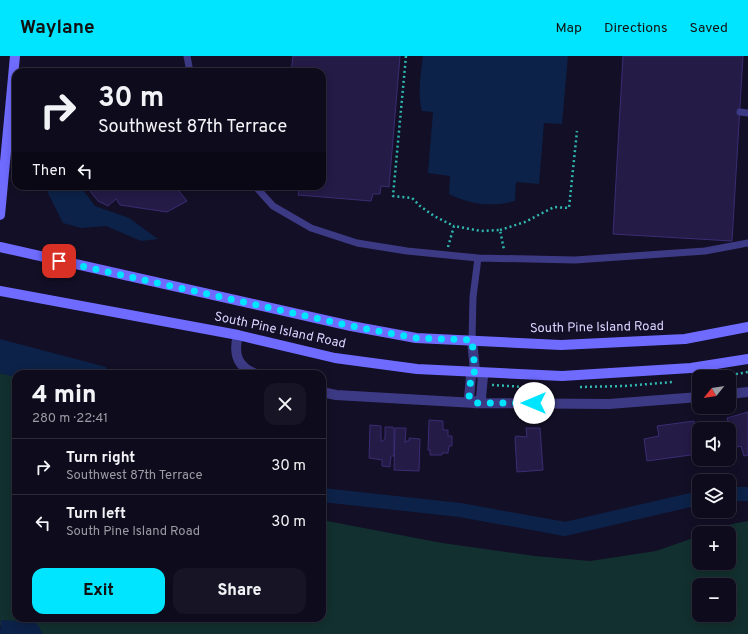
<!DOCTYPE html>
<html lang="en">
<head>
<meta charset="utf-8">
<style>
  body { margin:0; font-family:Overpass,sans-serif; background:#171425; color:#f1f3f6; height:100vh; display:flex; flex-direction:column; font-size:15px; white-space:nowrap }
  * { box-sizing:border-box; margin:0 }
  p { font-size:13px; color:#9b9ba3 }
  .icon { flex:none; width:22px; height:22px; fill:none; stroke:currentColor; stroke-width:2; stroke-linecap:round; stroke-linejoin:round }
  .map { position:relative; flex:1; overflow:hidden }
  .drawer { position:absolute; left:12px; top:314px; width:314px; height:252px; display:flex; flex-direction:column; background:#0e0b1c; border-radius:12px; box-shadow:0 2px 10px #0003,0 0 0 1px #2e2b3b }
  .drawer>* { flex:none }
  .top-card { position:absolute; left:12px; top:12px; width:314px; height:122px; border-radius:12px; box-shadow:0 2px 10px #0003,0 0 0 1px #2e2b3b; background:#0e0b1c; color:#f1f3f6; overflow:hidden }
  .needle { width:26px; rotate:240deg }
  .fabs { position:absolute; left:692px; top:314px; display:grid; gap:8px }
  .fabs a { display:grid; place-items:center; width:44px; height:44px; border-radius:8px; background:#0e0b1c; box-shadow:0 2px 10px #0003,0 0 0 1px #2e2b3b; font-size:20px }
  .pin { position:absolute; display:grid; place-items:center; width:34px; height:34px; color:#fff; margin:-17px; border-radius:8px; box-shadow:0 2px 6px #0006 }
  .me { position:absolute; width:44px; margin:-22px; rotate:270deg; stroke-linejoin:round; filter:drop-shadow(0 0 3px #0008) }
  .turn { display:flex; align-items:center; gap:14px; height:84px; padding:0 20px; font-size:18px }
  .turn .icon { width:52px; height:52px; stroke-width:2.5 }
  .turn b { display:block; font-size:28px; line-height:34px }
  .then { display:flex; align-items:center; height:38px; padding:0 20px; background:#0003; gap:8px; font-size:15px }
  .round { display:grid; place-items:center; flex:none; width:42px; height:42px; border-radius:12px; background:#171425 }
  .headline { display:flex; align-items:center; justify-content:space-between; height:68px; padding:0 20px }
  h1 { font-size:24px; font-weight:800; line-height:30px }
  .button { display:flex; gap:8px; margin-top:auto; padding:8px 20px }
  .button a { flex:1; height:46px; border-radius:12px; background:#00e5ff; color:#111; font-size:16px; font-weight:800; line-height:46px; text-align:center }
  .button a+a { background:#171425; color:#f1f3f6 }
  ul { padding:0; list-style:none }
  li { display:flex; align-items:center; gap:12px; height:56px; padding:0 20px; border-top:1px solid #2e2b3b }
  li div { flex:1 }
  li b { display:block; font-size:15px }
  li em { font-style:normal }
  header { display:flex; align-items:center; gap:24px; box-sizing:border-box; height:56px; padding:0 20px; background:#00e5ff; color:#111 }
  header strong { font-size:19px }
  nav { display:flex; gap:22px; margin-inline-start:auto; font-size:14px }
  .map>svg:first-child { display:block }
  .green { fill:#12302f; fill-rule:evenodd }
  .water { fill:#0c2248 }
  .lines { fill:none; stroke-linecap:round; stroke-linejoin:round }
  .canal { stroke:#0c2248; stroke-width:14 }
  .building { fill:#241b47; stroke:#3b2d73 }
  .path { stroke:#2fb8b0; stroke-width:2.5; stroke-dasharray:2 3; stroke-linecap:butt }
  .lane { stroke:#3d3a85; stroke-width:7 }
  .street { stroke:#3d3a85; stroke-width:10 }
  .secondary { stroke:#6f6bff; stroke-width:10 }
  .route { stroke:#00e5ff; stroke-width:7; stroke-dasharray:0 12.6 }
  .labels { text-anchor:middle; dominant-baseline:central; stroke-width:3; stroke-linejoin:round; paint-order:stroke }
  .street-label { font-size:13px; fill:#d9d4ff; stroke:#130f26 }
</style>
</head>
<body>
<header>
<strong>Waylane</strong>
<nav><a>Map</a><a>Directions</a><a>Saved</a></nav>
</header>
<div class="map">
<svg width="748" height="578" viewBox="0 0 748 578">
  <rect width="100%" height="100%" fill="#130f26"/>
  <!-- green -->
  <path class="green" d="M0,317L16,321V562H322V464L442,487L535,500L590,505L656,495L699,480V507H729V477H706L732,468L748,465V578H43L35,566L0,570ZM699,529H729V559H699Z"/>
  <!-- water -->
  <path class="water" d="M423,0H568L562,68L544,67L539,128L516,126L515,145C491,151 471,149 449,138L450,120L428,117L433,56L422,55C417,36 421,19 423,0Z
    M48,130H80L95,150L129,162L158,183L141,185L106,170L81,172L63,167L48,137Z
    M0,283L106,311L108,318H16V321L0,317Z
    M1,564L36,566L43,578H0Z"/>
  <g class="lines">
    <!-- canal -->
    <path class="canal" d="M729,438H748
      M322,439L460,454L565,473L699,442"/>
  </g>
  <!-- building -->
  <path class="building" d="M293,0H400L389,131L381,130L380,138H373L371,145L298,139L300,130H322V16H291Z
    M623,0H743L732,185L613,178Z
    M86,130H175L187,145L167,156L120,149L116,143L108,150L98,145Z
    M748,356V399L744,400L741,390L729,393V373H715L729,369L727,362Z
    M429,364L443,365V374H448V380H452V390H449L448,397H442V399H430V394H428Z
    M694,365L698,398L647,405L644,383L659,380L657,370Z
    M370,369L381,370V386L385,383V371H393L394,372V400H391L390,411L382,410V404L369,402Z
    M395,372H406L405,387L406,385H409V382L420,383L419,415L394,414Z
    M526,372H540L543,414L517,416L515,382L516,380L527,381Z"/>
  <g class="lines">
    <!-- path -->
    <path class="path" d="M406,0L393,140L412,142L420,150L434,160L454,170
      M500,174L525,166L554,151L569,152L577,75
      M448,191L454,170L481,175L500,174L504,194
      M731,319L748,316
      M492,329L525,331
      M580,331L625,330L673,326"/>
    <!-- lane -->
    <path class="lane" d="M187,0L190,16
      M740,56L748,57
      M255,130L273,150L311,172L357,187L407,195L478,202L575,204L705,195L748,187
      M472,284L473,241L478,202"/>
    <!-- street -->
    <path class="street" d="M238,279C233,298 237,311 256,318
      M472,284L475,315L471,320L469,342L475,347L481,342L483,320L475,315
      M322,336L336,339L475,347L609,348L699,341
      M729,338L748,336"/>
    <!-- secondary -->
    <path class="secondary" d="M0,159L15,0
      M0,191L351,270L416,282L561,289L685,283L748,271
      M0,235L238,279L335,302L417,313L562,320L691,312L748,303"/>
  </g>
  <g class="lines">
    <!-- route -->
    <path class="route" d="M59,205L351,270L416,282L472,284L475,315L471,320L469,342L475,347H534"/>
  </g>
  <g class="labels">
    <!-- street labels -->
    <g class="street-label">
      <text transform="translate(597 272) rotate(-1)">South Pine Island Road</text>
      <text transform="translate(280 275) rotate(12)">South Pine Island Road</text>
    </g>
  </g>
</svg>
<div class="fabs">
<a><svg class="needle" viewBox="-14 -14 28 28"><path d="M0-13l5 13h-10z" fill="#e53935"/><path d="M0 13l5-13h-10z" fill="#9b9ba3"/></svg></a>
<a><svg class="icon" aria-label="sound" viewBox="0 0 24 24"><path d="M4 9h4l5-4v14l-5-4H4zM17 9q2 3 0 6"/></svg></a>
<a><svg class="icon" aria-label="layers" viewBox="0 0 24 24"><path d="M12 4l9 5-9 5-9-5zM3 14l9 5 9-5"/></svg></a>
<a>+</a>
<a>−</a>
</div>
<div class="pin" style="left:59px;top:205px;background:#d93025"><svg class="icon" aria-label="arrive" viewBox="0 0 24 24"><path d="M6 21V4h12l-3 4 3 4H6"/></svg></div>
<svg class="me" style="left:534px;top:347px" viewBox="-20 -20 40 40"><circle r="19" fill="#fff"/><path d="M0-13L10 11 0 6-10 11z" fill="#00e5ff"/></svg>
<div class="top-card">
<div class="turn"><svg class="icon" aria-label="right" viewBox="0 0 24 24"><path d="M7 20v-9h11M14 6l5 5-5 5"/></svg><div><b>30 m</b>Southwest 87th Terrace</div></div>
<div class="then">Then<svg class="icon" aria-label="left" viewBox="0 0 24 24"><path d="M17 20v-9H6M10 6l-5 5 5 5"/></svg></div>
</div>
<section class="drawer">
<div class="headline"><div><h1>4 min</h1><p>280 m · 22:41</p></div><a class="round"><svg class="icon" aria-label="close" viewBox="0 0 24 24"><path d="M6 6l12 12M18 6L6 18"/></svg></a></div>
<ul>
<li><svg class="icon" aria-label="right" viewBox="0 0 24 24"><path d="M7 20v-9h11M14 6l5 5-5 5"/></svg><div><b>Turn right</b><p>Southwest 87th Terrace</p></div><em>30 m</em></li>
<li><svg class="icon" aria-label="left" viewBox="0 0 24 24"><path d="M17 20v-9H6M10 6l-5 5 5 5"/></svg><div><b>Turn left</b><p>South Pine Island Road</p></div><em>30 m</em></li>
</ul>
<div class="button"><a>Exit</a><a>Share</a></div>
</section>
</div>
</body>
</html>
